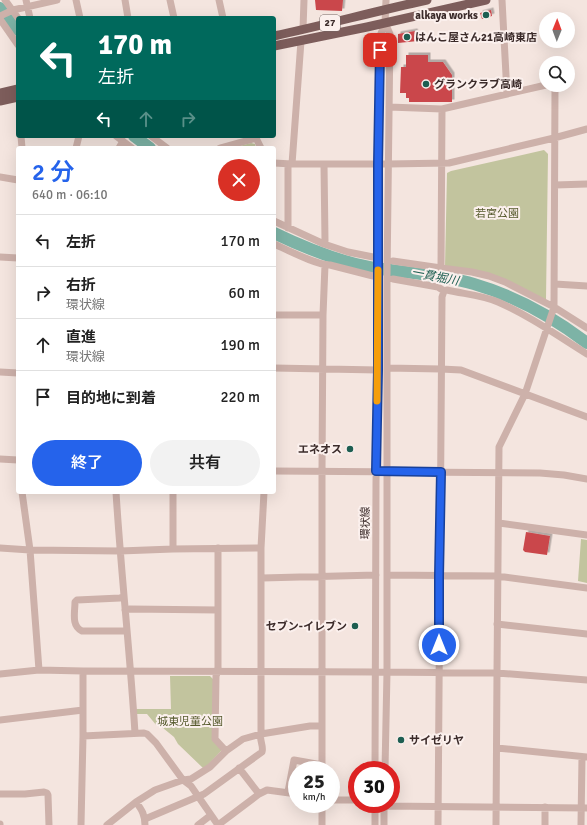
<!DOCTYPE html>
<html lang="ja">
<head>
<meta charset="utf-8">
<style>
  body { margin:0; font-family:Signika,"Noto Sans JP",sans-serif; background:#f2f2f2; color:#222; height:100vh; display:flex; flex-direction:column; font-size:15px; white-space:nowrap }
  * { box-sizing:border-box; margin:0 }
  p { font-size:13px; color:#767676 }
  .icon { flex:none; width:22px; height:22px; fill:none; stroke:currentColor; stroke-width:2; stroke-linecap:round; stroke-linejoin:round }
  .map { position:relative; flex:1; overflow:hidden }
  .drawer { position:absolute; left:16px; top:146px; width:260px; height:348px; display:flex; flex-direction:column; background:#fff; border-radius:4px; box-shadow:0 4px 16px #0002 }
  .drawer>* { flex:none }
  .hud { position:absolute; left:16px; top:16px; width:260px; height:122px; border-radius:4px; box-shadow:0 4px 16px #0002; background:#00695c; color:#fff; overflow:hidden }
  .needle { width:26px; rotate:1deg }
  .tools { position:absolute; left:539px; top:12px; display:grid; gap:8px }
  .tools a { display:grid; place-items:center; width:36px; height:36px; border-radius:50%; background:#fff; box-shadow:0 4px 16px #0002; font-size:20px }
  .speed { position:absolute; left:288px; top:761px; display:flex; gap:8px; font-size:20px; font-weight:700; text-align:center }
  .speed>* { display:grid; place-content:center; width:52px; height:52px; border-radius:50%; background:#fff; box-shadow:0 4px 16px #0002; line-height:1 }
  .speed small { font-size:10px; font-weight:400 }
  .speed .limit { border:6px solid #d22; background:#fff; color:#111 }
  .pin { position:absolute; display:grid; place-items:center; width:34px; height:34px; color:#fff; margin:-17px; border-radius:8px; box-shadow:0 2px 6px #0006 }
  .me { position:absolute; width:44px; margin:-22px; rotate:0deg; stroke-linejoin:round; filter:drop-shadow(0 0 3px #0008) }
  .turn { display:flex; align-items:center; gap:14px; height:84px; padding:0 16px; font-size:18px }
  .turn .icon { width:52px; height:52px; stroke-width:2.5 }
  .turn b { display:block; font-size:28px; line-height:34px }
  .lanes { display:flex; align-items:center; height:38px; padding:0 16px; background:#0003; justify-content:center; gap:20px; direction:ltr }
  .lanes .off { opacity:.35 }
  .round { display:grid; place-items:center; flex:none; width:42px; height:42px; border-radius:21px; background:#f2f2f2 }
  .summary { display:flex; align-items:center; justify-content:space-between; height:68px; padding:0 16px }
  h1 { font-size:24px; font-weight:600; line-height:30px; color:#2563eb }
  .cta { display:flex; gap:8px; margin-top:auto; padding:8px 16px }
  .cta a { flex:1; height:46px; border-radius:24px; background:#2563eb; color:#fff; font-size:16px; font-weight:600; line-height:46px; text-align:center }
  .cta a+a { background:#f2f2f2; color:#222 }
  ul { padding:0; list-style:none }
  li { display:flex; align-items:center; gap:12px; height:52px; padding:0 16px; border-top:1px solid #e0e0e0 }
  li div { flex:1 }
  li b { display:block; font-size:15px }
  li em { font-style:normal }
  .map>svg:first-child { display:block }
  .green { fill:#c2c49e }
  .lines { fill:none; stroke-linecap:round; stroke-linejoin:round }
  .river { stroke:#7db3a6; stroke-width:12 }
  .building { fill:#ca474b; filter:url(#shadow) }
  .minor { stroke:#cdb1aa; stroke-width:7 }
  .major { stroke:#7d5d5b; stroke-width:9 }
  .route-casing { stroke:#184099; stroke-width:10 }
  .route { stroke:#2563eb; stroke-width:7 }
  .slow { stroke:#f59e0b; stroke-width:7 }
  .poi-dot { fill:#1d5e51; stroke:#fbf0ed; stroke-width:1.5 }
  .labels { text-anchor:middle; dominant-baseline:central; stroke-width:4; stroke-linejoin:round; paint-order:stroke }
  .shield { fill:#fbf0ed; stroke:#756664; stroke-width:1 }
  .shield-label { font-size:10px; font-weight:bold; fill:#3b2b2a }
  .poi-label { font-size:11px; font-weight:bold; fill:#3b2b2a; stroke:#fbf0ed; text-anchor:end }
  .park-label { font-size:11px; fill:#565a2d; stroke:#fbf0ed }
  .street-label { font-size:11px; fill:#3b2b2a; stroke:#fbf0ed }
  .water-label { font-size:12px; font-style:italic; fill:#1d5e51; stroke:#fbf0ed }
</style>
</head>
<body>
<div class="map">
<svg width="587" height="825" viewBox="0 0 587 825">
  <defs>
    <filter id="shadow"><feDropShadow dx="2.5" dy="-2.5" stdDeviation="0" flood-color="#0004"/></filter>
  </defs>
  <rect width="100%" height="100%" fill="#f4e5df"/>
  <!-- green -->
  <path class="green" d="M251,143L255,144L256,148H232Z
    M544,150L548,154L546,300L507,280L445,267L447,173L451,171Z
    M581,539L587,540V583L578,581Z
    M170,676H210L213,679V739L221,748V751L206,767L203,768L178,744L174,737L163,728L157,726L147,714H135V709H171Z"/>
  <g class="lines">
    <!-- river -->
    <path class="river" d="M0,8L18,30
      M134,136L150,148
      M274,233C303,247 338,261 369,267C403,273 440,274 474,284C515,296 553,317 587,343"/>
  </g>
  <!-- building -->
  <path class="building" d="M315,0H343L342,11L316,10Z
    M491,10L492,16L482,19L480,13Z
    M415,31L418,41L398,43V34Z
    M406,55H428V62H443L452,75V102H409V98H406V93H400L401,67H406Z
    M526,532L550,536L547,555L525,552L523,550Z"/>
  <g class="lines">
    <!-- minor -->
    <path class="minor" d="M5,0L18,18
      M26,0L30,18
      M76,0L80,18
      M125,0L128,18
      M170,0L174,18
      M219,0L223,18
      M502,0L507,94
      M0,16L13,10L57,0
      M0,19L18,45
      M385,23L390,34L387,277V672L385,770
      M303,29L304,0
      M389,107L442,109L546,85
      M442,109L441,268L472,272L489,276L505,282L554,307L587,328
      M21,136L22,148
      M116,136L132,148
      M151,136L167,148
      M255,136L261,148
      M76,148L79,136
      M119,148L123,141
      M220,148L256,138
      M274,163L292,164H388L449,163L554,138L587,129
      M292,164L301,41
      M0,177L18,180
      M555,185L587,184
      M274,221L324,244L325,241L324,164
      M288,228V164
      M274,244C288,250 316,265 330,265L373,276
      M324,244L348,252L373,257
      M0,257L18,258
      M393,261L441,268
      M393,279L438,287L444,291
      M555,284L587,286
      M274,315H323
      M274,368L378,370
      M387,368L441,369L461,370L587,417
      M0,372L18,373
      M0,459L18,460
      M274,471L540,473L564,475L587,479
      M22,492L30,550L39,670
      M116,492C121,573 130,653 135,733
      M499,523L587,535
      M0,548L30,550L120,551L173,549L261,548
      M218,548V671L216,676L215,739L226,751
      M173,549V492
      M387,575L497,576L587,588
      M262,578L376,575
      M124,597L120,598L77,600L75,602C75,612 71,626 82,631H127
      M125,610L130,609L218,610
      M497,624L587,634
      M0,674L39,670L83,671L375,672L497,673L587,680
      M0,720L83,710
      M83,736L144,733L147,734L156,743L183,780L191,786L218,825
      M497,748L587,757
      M239,768L259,794
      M322,770V471L323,315L325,265
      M375,770L376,482L378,370V164L380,36L385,23L386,0
      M288,792L294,760L322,765
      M0,794H25L44,792L47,793L48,795L49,825
      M331,800H357
      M136,802C142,810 145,815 145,825
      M384,806L587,808
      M145,819L204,794L262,752C264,746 259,740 261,734V548L264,492
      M0,824V825
      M81,825L83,736V671
      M107,825L136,802L155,790L183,780L191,779L210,767L226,751L243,739L261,734L310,726H322
      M198,825L211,815
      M218,825L259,794L267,790L297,794
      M322,825V804
      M375,825V804
      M384,825V804
      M438,825L442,297L444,291L447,290C464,294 482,295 498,302C530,316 558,336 587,354
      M496,825L497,673L499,447L525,394L554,307L555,88L551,85
      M545,825V807
      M581,825L582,757"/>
    <!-- major -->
    <path class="major" d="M274,36C325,25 376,11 427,0
      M274,46L367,27L486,0
      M0,93L18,89
      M0,101L18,97"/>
  </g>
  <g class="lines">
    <defs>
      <path id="route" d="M380,50L378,164V370L376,471L441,472L439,576V645"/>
    </defs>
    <!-- route casing -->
    <use href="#route" class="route-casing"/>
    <!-- route -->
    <use href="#route" class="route"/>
    <!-- slow -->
    <path class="slow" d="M377,401L378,270"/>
  </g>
  <!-- markers -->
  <g class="poi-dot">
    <circle cx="486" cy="15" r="4"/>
    <circle cx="407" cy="37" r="4"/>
    <circle cx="426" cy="84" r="4"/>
    <circle cx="350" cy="449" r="4"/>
    <circle cx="355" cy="626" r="4"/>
    <circle cx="401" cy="740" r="4"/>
  </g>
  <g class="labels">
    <!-- shield labels -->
    <rect class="shield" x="320" y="15" width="20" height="16" rx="3"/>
    <g class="shield-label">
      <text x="330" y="23">27</text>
    </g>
    <!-- poi labels -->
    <g class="poi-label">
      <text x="478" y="15">alkaya works</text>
      <text x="415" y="37" text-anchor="start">はんこ屋さん21高崎東店</text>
      <text x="434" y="84" text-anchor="start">グランクラブ高崎</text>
      <text x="342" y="449">エネオス</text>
      <text x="347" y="626">セブン-イレブン</text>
      <text x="409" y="740" text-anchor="start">サイゼリヤ</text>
    </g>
    <!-- park labels -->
    <g class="park-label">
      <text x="497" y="213">若宮公園</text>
      <text x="190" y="721">城東児童公園</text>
    </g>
    <!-- street labels -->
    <g class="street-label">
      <text transform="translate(365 523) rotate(-90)">環状線</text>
    </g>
    <!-- water labels -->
    <g class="water-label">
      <text transform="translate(435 277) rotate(11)">一貫堀川</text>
    </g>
  </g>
</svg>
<div class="tools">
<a><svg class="needle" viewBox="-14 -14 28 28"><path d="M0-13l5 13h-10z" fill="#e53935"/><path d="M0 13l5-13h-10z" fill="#767676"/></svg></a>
<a><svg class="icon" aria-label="search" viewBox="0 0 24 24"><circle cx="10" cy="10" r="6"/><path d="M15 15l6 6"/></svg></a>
</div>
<div class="speed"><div>25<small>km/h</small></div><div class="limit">30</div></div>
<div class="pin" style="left:380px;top:50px;background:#d93025"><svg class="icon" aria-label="arrive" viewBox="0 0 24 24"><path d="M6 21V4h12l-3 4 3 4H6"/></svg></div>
<svg class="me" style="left:439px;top:645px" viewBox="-20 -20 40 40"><circle r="17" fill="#2563eb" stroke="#fff" stroke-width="3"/><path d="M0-11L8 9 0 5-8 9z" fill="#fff"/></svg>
<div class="hud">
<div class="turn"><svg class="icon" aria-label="left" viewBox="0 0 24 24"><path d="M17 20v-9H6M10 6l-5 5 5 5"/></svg><div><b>170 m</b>左折</div></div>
<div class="lanes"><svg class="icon" aria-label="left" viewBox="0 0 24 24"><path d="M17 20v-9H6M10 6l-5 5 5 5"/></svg><svg class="icon off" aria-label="ahead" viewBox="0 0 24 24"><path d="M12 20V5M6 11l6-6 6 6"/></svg><svg class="icon off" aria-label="right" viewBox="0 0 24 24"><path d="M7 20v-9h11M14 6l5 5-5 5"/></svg></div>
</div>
<section class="drawer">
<div class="summary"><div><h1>2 分</h1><p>640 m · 06:10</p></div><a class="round" style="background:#d93025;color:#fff"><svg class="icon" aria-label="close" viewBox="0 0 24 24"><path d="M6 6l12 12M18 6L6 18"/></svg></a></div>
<ul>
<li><svg class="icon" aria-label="left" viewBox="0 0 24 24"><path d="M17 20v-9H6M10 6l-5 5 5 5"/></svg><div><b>左折</b></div><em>170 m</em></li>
<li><svg class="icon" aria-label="right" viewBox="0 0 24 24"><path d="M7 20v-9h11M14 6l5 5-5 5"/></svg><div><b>右折</b><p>環状線</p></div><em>60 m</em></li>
<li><svg class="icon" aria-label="ahead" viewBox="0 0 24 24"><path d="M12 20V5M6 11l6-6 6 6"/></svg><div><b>直進</b><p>環状線</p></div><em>190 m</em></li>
<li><svg class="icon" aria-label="arrive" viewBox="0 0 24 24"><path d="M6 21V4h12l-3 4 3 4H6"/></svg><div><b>目的地に到着</b></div><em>220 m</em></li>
</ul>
<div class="cta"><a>終了</a><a>共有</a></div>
</section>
</div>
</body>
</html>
